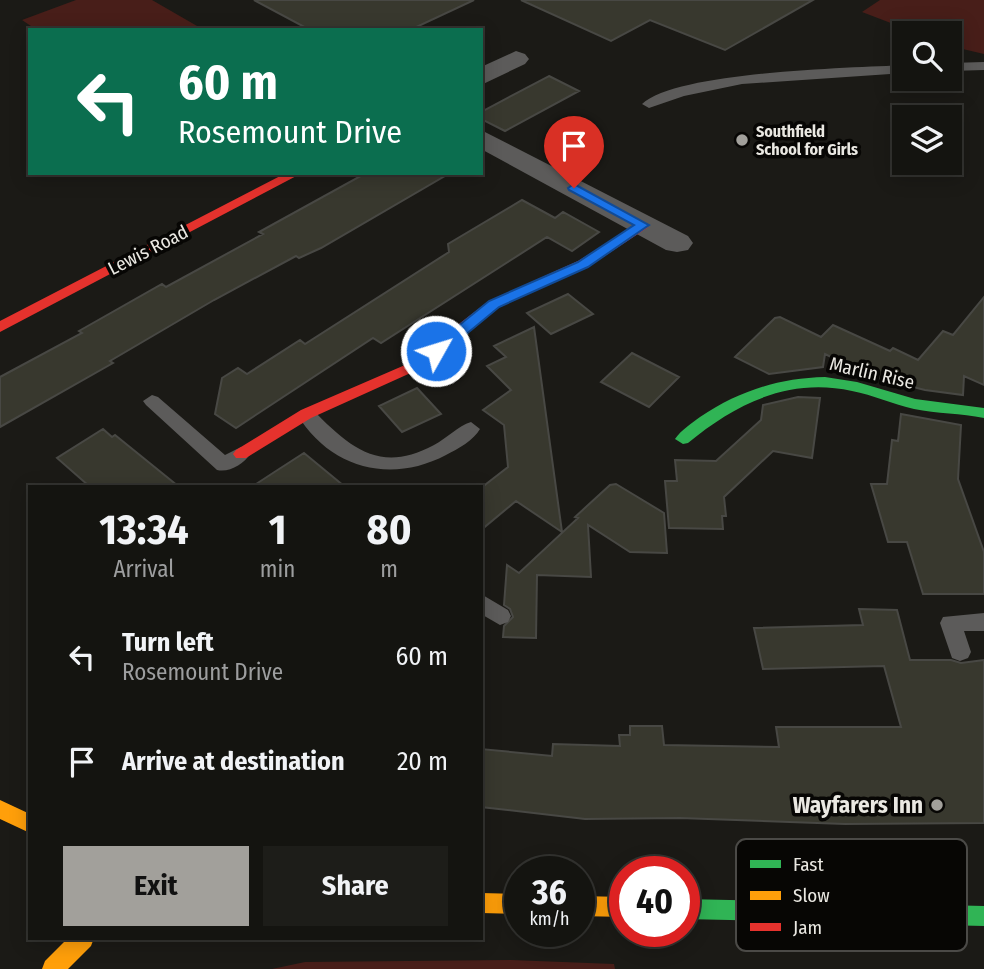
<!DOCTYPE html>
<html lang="en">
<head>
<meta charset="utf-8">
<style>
  body { margin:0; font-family:"Fira Sans Condensed",sans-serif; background:#1d1d19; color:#f1f3f6; height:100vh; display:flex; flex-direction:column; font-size:26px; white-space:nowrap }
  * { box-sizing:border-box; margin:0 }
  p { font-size:23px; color:#9d9e9f }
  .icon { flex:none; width:38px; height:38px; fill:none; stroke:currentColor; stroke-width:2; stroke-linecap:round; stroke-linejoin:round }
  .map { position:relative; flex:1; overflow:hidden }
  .panel { position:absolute; left:28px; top:485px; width:455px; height:455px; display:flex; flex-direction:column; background:#141410; border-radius:0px; box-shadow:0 4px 18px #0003,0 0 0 2px #333330 }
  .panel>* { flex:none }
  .top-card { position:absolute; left:28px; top:28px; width:455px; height:147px; border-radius:0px; box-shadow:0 4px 18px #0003,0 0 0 2px #333330; background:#0b6e4f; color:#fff; overflow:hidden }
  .controls { position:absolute; left:892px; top:21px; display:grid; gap:14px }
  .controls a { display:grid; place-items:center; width:70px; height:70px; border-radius:0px; background:#141410; box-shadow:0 4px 18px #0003,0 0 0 2px #333330; font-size:35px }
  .speed { position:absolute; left:504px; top:856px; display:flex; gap:14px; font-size:35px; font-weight:700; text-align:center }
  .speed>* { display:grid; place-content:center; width:91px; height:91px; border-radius:50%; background:#141410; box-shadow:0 4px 18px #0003,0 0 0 2px #333330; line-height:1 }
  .speed small { font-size:18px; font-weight:400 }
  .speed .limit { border:10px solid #d22; background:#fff; color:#111 }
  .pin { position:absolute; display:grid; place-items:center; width:60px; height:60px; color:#fff; margin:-72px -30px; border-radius:50% 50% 50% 0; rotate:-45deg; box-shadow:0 0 7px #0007 }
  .pin .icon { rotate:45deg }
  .me { position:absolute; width:77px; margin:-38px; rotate:51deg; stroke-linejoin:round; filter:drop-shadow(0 0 5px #0008) }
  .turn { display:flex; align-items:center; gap:24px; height:147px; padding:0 35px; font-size:32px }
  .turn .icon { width:91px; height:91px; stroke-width:2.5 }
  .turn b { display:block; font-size:49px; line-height:60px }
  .eta { display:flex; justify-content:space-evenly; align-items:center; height:119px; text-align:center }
  .eta b { font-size:42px; font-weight:700; line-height:49px }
  .cta { display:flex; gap:14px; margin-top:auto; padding:14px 35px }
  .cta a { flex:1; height:80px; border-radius:0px; background:#a2a09b; color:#111; font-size:28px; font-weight:700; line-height:80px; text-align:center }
  .cta a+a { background:#1d1d19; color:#f1f3f6 }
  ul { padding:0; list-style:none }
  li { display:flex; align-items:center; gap:21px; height:105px; padding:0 35px }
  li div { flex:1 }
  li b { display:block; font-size:26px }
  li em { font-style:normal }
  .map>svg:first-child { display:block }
  .green { fill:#481e19 }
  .building { fill:#38382e; stroke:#484844; stroke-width:2 }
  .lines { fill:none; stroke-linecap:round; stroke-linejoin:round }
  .lane { fill:#5c5b5a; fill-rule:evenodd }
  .street { fill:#5c5b5a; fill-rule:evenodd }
  .fast { fill:#30b455; fill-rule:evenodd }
  .slow { fill:#ff9f0a; fill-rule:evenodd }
  .jam { fill:#e5322d; fill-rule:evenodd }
  .route { fill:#1a73e8; stroke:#114b97; stroke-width:2 }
  .poi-dot { fill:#a2a09b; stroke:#070604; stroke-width:2.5 }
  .labels { text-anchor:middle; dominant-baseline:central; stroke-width:7; stroke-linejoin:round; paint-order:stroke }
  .far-poi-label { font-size:16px; font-weight:bold; fill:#eae8e2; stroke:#070604; text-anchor:start }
  .street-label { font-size:19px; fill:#eae8e2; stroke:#070604 }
  .near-poi-label { font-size:23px; font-weight:bold; fill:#eae8e2; stroke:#070604; text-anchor:end }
  .key { fill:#070604; stroke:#4b4a47; stroke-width:2 }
  .key-label { font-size:19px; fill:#eae8e2 }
</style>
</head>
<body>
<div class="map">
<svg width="984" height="969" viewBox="0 0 984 969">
  <rect width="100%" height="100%" fill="#1b1a16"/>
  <!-- green -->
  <path class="green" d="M76,0H152L204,30H37L22,20Z
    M880,0H984V54L950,46V33H917L862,12Z
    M511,960L614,964L615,969H272L305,962Z"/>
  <!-- building -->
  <path class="building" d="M254,0H474L410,30H310Z
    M521,0H813L725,50L650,20L611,41Z
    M549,76L579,91L505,131L481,119V112Z
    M366,173H450L321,248L299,258L296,256L214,300L110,361L113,363L0,427V377L82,333L79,331L162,284L166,287L263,234L259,232Z
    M522,200L555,218L563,212L599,232L572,251L547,237L381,343L373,338L236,428L215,414L222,378L238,368L247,374L300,340L305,344L449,252L448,244Z
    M568,294L593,314L551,334L527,313Z
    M984,297V385L964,376L963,395L925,390L873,377L825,354L823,367L769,374L735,357L775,318L780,317L821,337L833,325L890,351L893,348L918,360L943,331L953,335Z
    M534,327L562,532L516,501L481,530V488L508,467L504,425L483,410L511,390L487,366L506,357L494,346Z
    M632,353L679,377L649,407L601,382Z
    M417,388L441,414L402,432L379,406Z
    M798,397L820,398L812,458L773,451L724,497L726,516H722L723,529L669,528L665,481H677L675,460L716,461L761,420L763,405Z
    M901,414L961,425L958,479L984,552V594H923L907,542H888L871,484H887L892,440L898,441Z
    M103,429L112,437L115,435L178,486H89L57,458Z
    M304,453L344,486H253L276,471Z
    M616,484L664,513L667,553L630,552L588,525L591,577L537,575L536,638L503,637L504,626L513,617L510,609L504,605L507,565L519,573L578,518L575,517L610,485Z
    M859,609L897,610L910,660H951L961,663L984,660V823L845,824L680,818L585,819L481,807V749L552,756L553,744L620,746L619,735H630V726H662L664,745L779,747L776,727H901L884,666L763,669L754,628L863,625Z"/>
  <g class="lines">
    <!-- lane -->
    <path class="lane" d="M984,62V70L950,71V63Z
      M905,65V73L742,84L684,96L649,108L642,104C678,71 852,68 905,65Z
      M152,395L158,397L225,455L241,447L248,449L250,454C244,464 229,473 217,470L146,405L143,401Z
      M306,408L312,409C350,448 380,474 434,445C447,438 458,426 471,422L480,429C474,440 458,449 446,455C391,484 330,469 297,414Z
      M481,594L508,610L511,616L508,622L500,625L481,614Z
      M984,613V631H964L971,652L968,658L960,661L952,658L940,623L943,617Z"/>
    <!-- street -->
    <path class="street" d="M516,51L525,54L529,59L525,64L481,85V67Z
      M481,130L688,236L693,243L688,250L677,252L666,250L481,149Z"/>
    <!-- fast -->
    <path class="fast" d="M825,377L857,382L915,399L984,408V418C961,413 937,414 914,409C893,404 873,395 852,391C789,377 735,404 688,443L683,444L675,439C681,430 692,423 700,417C739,391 779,378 825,377Z
      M684,899L984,906V926L684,919Z"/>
    <!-- slow -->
    <path class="slow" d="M0,800L30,814V833L0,819Z
      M481,893L520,894V914L481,913Z
      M579,896L625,897V917L579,916Z
      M68,938H94L91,946L68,969H42L45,961Z"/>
    <!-- jam -->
    <path class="jam" d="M286,173H302L0,332V321Z
      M643,221L649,225L647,228L588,267L499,307L415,371L311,418L246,458H236L233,454L236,450L301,410L405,365L489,301L578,261Z"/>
  </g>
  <!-- route -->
  <path class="route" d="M574,184L649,225L588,267L499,307L441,355H431V348L489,301L578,262L634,225L569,190L568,188Z"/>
  <!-- markers -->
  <g class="poi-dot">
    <circle cx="742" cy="140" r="7"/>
    <circle cx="937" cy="805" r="7"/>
  </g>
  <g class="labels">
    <!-- far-poi labels -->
    <g class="far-poi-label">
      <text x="756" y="131">Southfield<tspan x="756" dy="18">School for Girls</tspan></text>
    </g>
    <!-- street labels -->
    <g class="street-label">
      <text transform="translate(148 250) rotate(-27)">Lewis Road</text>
      <text transform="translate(872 373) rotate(13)">Marlin Rise</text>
    </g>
    <!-- near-poi labels -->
    <g class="near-poi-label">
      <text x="923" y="805">Wayfarers Inn</text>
    </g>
  </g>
  <!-- legend -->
  <rect x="736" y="839" width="231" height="112" rx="10" class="key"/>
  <rect x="750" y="860" width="31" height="8" fill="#30b455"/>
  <rect x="750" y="891" width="31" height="9" fill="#ff9f0a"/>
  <rect x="750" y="923" width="31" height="8" fill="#e5322d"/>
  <g class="key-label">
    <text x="793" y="871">Fast</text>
    <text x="793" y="902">Slow</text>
    <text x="793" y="934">Jam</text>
  </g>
</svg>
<div class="controls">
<a><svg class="icon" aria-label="search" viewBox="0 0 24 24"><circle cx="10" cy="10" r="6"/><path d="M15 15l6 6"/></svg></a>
<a><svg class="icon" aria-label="layers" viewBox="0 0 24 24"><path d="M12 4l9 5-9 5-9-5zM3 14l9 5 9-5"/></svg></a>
</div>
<div class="speed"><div>36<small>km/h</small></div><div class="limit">40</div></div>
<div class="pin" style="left:574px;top:188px;background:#d93025"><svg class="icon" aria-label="arrive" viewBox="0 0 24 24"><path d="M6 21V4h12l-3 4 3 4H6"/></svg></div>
<svg class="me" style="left:436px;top:351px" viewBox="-20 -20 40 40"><circle r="17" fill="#1a73e8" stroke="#fff" stroke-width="3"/><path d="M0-11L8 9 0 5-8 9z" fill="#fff"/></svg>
<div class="top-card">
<div class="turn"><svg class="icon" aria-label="left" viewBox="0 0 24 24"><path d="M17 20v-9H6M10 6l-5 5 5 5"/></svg><div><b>60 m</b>Rosemount Drive</div></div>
</div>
<section class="panel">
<div class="eta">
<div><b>13:34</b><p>Arrival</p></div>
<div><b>1</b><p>min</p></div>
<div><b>80</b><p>m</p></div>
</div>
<ul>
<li><svg class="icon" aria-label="left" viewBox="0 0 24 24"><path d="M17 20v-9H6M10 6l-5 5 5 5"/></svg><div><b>Turn left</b><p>Rosemount Drive</p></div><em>60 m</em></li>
<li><svg class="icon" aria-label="arrive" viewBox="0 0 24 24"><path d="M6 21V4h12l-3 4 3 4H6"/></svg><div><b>Arrive at destination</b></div><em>20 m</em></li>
</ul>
<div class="cta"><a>Exit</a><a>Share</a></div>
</section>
</div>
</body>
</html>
